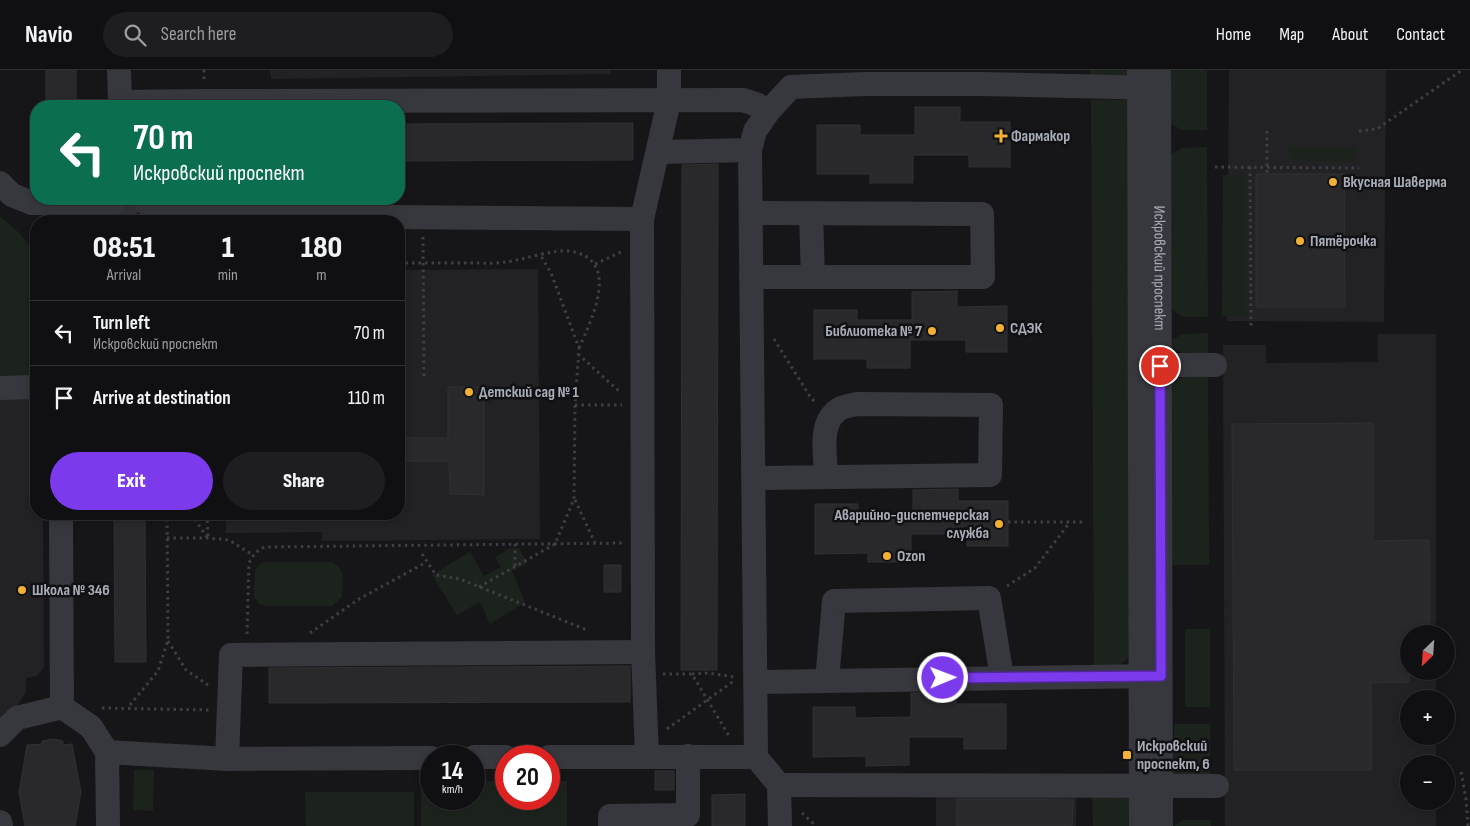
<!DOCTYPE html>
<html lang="en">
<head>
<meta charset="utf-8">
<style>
  body { margin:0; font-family:"Sofia Sans Condensed",sans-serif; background:#1e1e20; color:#f1f3f6; height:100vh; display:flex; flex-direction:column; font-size:19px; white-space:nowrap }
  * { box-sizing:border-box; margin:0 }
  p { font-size:16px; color:#9c9d9f }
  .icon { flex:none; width:28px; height:28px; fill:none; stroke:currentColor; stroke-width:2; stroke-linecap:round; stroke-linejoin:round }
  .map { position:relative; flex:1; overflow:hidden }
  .drawer { position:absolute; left:30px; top:145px; width:375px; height:305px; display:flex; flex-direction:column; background:#101012; border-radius:20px; box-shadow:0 2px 8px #0003,0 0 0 1px #303032 }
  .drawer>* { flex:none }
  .hud { position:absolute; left:30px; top:30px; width:375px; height:105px; border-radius:20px; box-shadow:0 2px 8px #0003,0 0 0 1px #303032; background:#0b6e4f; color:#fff; overflow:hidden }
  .needle { width:32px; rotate:205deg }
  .tools { position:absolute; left:1400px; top:555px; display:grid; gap:10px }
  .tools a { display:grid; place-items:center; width:55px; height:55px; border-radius:50%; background:#101012; box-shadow:0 2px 8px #0003,0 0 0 1px #303032; font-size:25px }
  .speed { position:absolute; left:420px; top:675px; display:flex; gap:10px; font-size:25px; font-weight:700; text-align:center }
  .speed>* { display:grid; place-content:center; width:65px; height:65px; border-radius:50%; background:#101012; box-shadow:0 2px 8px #0003,0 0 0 1px #303032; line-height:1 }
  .speed small { font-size:12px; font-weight:400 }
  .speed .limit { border:8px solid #d22; background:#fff; color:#111 }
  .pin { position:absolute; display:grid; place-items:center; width:42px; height:42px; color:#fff; margin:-21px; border:2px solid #fff; border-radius:50%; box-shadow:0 1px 5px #0007 }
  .me { position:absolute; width:55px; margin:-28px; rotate:89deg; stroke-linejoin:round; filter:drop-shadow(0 0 4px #0008) }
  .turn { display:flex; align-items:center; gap:18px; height:105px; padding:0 20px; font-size:22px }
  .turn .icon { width:65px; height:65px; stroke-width:2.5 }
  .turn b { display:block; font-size:35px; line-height:42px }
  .eta { display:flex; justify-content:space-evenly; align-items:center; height:85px; text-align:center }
  .eta b { font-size:30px; font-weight:800; line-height:35px }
  .button { display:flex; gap:10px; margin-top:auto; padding:10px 20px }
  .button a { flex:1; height:58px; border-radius:30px; background:#7c3aed; color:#fff; font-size:20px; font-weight:800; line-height:58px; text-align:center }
  .button a+a { background:#1e1e20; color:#f1f3f6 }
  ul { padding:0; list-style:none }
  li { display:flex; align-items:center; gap:15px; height:65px; padding:0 20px; border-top:1px solid #303032 }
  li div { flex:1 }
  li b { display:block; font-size:19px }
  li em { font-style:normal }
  header { display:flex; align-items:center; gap:30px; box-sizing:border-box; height:70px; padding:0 25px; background:#101012; border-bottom:1px solid #303032 }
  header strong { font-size:24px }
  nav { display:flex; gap:28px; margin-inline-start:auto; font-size:18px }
  .search { width:350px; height:45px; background:#1e1e20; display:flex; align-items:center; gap:12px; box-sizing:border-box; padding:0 18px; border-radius:28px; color:#9c9d9f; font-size:19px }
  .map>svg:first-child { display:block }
  .built { fill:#222225 }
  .green { fill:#1c231d }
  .building { fill:#29292c; stroke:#303034 }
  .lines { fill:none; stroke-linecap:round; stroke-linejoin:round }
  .minor-tunnel { stroke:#333438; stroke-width:24; stroke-dasharray:24 12; stroke-linecap:butt }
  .path { stroke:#3d3f44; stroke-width:3; stroke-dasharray:2.5 4; stroke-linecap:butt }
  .minor { stroke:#37383d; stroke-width:24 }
  .route-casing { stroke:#51269a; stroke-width:12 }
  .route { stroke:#7c3aed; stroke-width:9 }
  .poi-dot { fill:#f2b134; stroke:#111113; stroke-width:2 }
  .labels { text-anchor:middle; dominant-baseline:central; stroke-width:5; stroke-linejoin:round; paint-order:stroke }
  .poi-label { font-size:16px; font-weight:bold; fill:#a8adb8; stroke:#111113; text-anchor:start }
  .street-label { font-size:16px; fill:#a8adb8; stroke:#111113 }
</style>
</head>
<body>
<header>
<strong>Navio</strong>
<div class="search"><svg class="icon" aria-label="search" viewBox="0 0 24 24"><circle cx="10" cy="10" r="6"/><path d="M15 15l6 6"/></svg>Search here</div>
<nav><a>Home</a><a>Map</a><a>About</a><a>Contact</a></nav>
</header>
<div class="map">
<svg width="1470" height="756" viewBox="0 0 1470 756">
  <rect width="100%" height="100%" fill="#161618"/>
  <!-- built -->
  <path class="built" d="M270,0H611V4L271,9Z
    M1229,0H1386L1384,252L1227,251Z
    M538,199L540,469L322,471V462L226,463V444H399V200Z
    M1378,264H1436V564H1409V601H1436V629H1409V666H1436V694H1409V731H1436V756H1225L1223,275H1266V293L1378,292Z
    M0,327H29L36,330V444H43L44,597L37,606L26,608V622L15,639L0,650Z
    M936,724L1076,726V756H936Z"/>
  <!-- green -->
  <path class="green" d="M1090,0H1127V11H1090Z
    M1171,0H1207V60H1182L1171,54Z
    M1091,30H1127L1129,586C1122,599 1107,596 1094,597Z
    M1207,77L1208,247H1183L1172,240L1171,84L1182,78Z
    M1290,77H1354V92L1290,91Z
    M1223,105H1246V246H1222Z
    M0,147C16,158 28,170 36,188V295L27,309L0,308Z
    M1208,263V283H1182L1171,278V271L1182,264Z
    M1183,307H1208L1209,495H1172V313Z
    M510,478H519L527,493L512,501L525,532L490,554L480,532L457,545L432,505L470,482L484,506L501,497L495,487Z
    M266,492H332C347,500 342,512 342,527L332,536H267L258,533L254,527L255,500L260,494Z
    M1185,559H1210V637H1185Z
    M1174,654H1210V727L1173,722Z
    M134,700H154L153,741L133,740Z
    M421,711H431V729H474V711H506V729H549V711H567V756H421Z
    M305,722H414V756H306Z
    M1092,726L1129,727L1130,756H1093Z
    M1183,750H1211V756H1174Z"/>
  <!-- building -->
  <path class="building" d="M46,0H76V36H46Z
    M915,37H960V52H1010V97H969V85H913V113H870V104H817V55H860V65H915Z
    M633,53V90L399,91V54Z
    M718,94L717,600H681L682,95Z
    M1256,104H1344L1345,237H1256Z
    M126,129H132L131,133L133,140L138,145L145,147V151H114V147L120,145L125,139L127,133Z
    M957,221V237L1007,236V282H966V270H910V298H867V289H814V240H857V250H912V222Z
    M448,317H484V425L450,424L449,391H399V368H448Z
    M1373,353V471L1429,470L1430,564H1409V612L1371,613L1372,700H1234L1232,354Z
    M958,419V431H1008V476H967V464H911V492H868V483L815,484V434H858V444H913V420Z
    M114,444H145L146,592H115Z
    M604,495H621V522H604Z
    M630,596V632L269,633V598Z
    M911,623H956V634H1006V679H964V667H909V695L866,696V686L813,687V637H855V648L911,647Z
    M53,669L63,671V675L72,674L81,722L75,756H25L19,722L27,675L42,674V671Z
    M655,701H674V720H655Z
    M745,724V756H712V725Z
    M957,729L1073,730L1072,756H956Z"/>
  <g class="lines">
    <!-- minor-tunnel -->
    <path class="minor-tunnel" d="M113,133H145"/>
    <!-- path -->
    <path class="path" d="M204,0V10
      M1267,61V104
      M1359,61L1377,59L1462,0
      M1215,97L1359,98
      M1250,97L1251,257
      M423,167L424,307
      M399,193C423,193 447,193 471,193C482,193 494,194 505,192C522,190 555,179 569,181C622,188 592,249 579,278
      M595,194L621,182
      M774,269L811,328L816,333
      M578,284L621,323
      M575,335H622
      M575,430L595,473
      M191,444L207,467
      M207,444L208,467
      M1008,452H1085
      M167,468H208L229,470L253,485
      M515,474V496
      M422,484L436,505L460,509L587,560
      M1007,516L1035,498L1070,452
      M479,517L555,474L574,429L575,335L579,278L551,203L541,186
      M310,563L359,529L423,494
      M247,564L249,493C253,485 256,481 265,477L622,473
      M168,571L186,600L208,615
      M663,604H692L729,666
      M692,604L708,603L735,607
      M130,635L158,601L168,570L167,444
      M102,638L209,640
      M667,659L735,610
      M1461,702L1466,729L1468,756
      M802,743L816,756"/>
    <!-- minor -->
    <g class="minor">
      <path d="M119,0L120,32L204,31L743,30L758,35L768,42L791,17L864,14H981L1159,18"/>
      <path d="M1139,0L1141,756"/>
      <path id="s1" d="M1159,0L1161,756"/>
      <path d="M768,42L755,61L750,80L756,687L779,715L780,756"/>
      <path d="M659,82L750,80"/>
      <path d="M0,113L12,125L32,133H113"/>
      <path d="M145,133L231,135L270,146L642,149"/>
      <path d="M751,143L982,144L983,207H751"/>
      <path d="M811,144L813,207"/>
      <path d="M1160,295H1215"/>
      <path d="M0,318L36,317"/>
      <path d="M754,408L990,405L991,335L857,334C852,335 846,336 841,338C817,351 826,385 826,407"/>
      <path d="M61,444L62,637"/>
      <path d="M827,610L834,531L989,528L1002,607"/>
      <path d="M756,612L1157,606"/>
      <path d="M0,665L17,648L62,637L91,657L107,682L227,689L431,688"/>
      <path d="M107,682L108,756"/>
      <path d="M647,686L643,582L642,149L669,31V0"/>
      <path d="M474,687H506"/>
      <path d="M549,687H756"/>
      <path d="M227,689L231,585L643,582"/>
      <path d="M779,715L1217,716"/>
      <path d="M0,752L1,756"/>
      <path d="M610,756V746L688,745V686"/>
    </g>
  </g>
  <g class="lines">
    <defs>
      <path id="route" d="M943,608L1161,606L1160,296"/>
    </defs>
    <!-- route casing -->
    <use href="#route" class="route-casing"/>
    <!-- route -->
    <use href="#route" class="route"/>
  </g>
  <!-- markers -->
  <g class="poi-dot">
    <path d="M998.5 58.5h5v5h5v5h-5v5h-5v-5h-5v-5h5z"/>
    <circle cx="1333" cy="112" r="5"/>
    <circle cx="1300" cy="171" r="5"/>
    <circle cx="1000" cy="258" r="5"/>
    <circle cx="932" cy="261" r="5"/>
    <circle cx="469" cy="322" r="5"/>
    <circle cx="999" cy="454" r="5"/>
    <circle cx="887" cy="486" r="5"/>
    <circle cx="22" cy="520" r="5"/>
    <rect x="1122" y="680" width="10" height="10" rx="2.5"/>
  </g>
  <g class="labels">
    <!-- poi labels -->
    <g class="poi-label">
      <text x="1011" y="66">Фармакор</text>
      <text x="1343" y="112">Вкусная Шаверма</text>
      <text x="1310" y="171">Пятёрочка</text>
      <text x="1010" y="258">СДЭК</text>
      <text x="922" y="261" text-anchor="end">Библиотека № 7</text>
      <text x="479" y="322">Детский сад № 1</text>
      <text x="989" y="445" text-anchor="end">Аварийно-диспетчерская<tspan x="989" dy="18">служба</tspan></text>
      <text x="897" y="486">Ozon</text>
      <text x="32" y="520">Школа № 346</text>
      <text x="1137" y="676">Искровский<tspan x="1137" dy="18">проспект, 6</tspan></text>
    </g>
    <!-- street labels -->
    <g class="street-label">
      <text stroke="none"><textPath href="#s1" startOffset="198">Искровский проспект</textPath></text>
    </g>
  </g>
</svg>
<div class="tools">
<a><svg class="needle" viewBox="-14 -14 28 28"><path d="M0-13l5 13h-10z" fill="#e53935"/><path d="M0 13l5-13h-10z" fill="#9c9d9f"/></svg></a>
<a>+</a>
<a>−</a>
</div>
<div class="speed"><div>14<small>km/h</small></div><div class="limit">20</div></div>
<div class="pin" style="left:1160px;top:296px;background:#d93025"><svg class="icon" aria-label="arrive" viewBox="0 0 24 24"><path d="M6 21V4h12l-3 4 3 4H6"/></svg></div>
<svg class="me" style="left:943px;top:608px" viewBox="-20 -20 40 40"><circle r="17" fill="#7c3aed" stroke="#fff" stroke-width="3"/><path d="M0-11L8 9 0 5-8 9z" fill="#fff"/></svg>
<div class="hud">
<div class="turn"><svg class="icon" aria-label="left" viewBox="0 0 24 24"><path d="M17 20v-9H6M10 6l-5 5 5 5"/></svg><div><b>70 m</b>Искровский проспект</div></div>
</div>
<section class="drawer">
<div class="eta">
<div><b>08:51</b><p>Arrival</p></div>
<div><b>1</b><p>min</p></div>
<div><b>180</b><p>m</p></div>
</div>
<ul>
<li><svg class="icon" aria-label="left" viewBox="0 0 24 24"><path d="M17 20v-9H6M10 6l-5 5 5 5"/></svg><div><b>Turn left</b><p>Искровский проспект</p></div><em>70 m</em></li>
<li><svg class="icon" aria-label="arrive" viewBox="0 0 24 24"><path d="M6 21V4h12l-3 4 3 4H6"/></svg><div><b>Arrive at destination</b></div><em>110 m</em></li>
</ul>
<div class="button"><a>Exit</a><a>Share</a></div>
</section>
</div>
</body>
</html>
